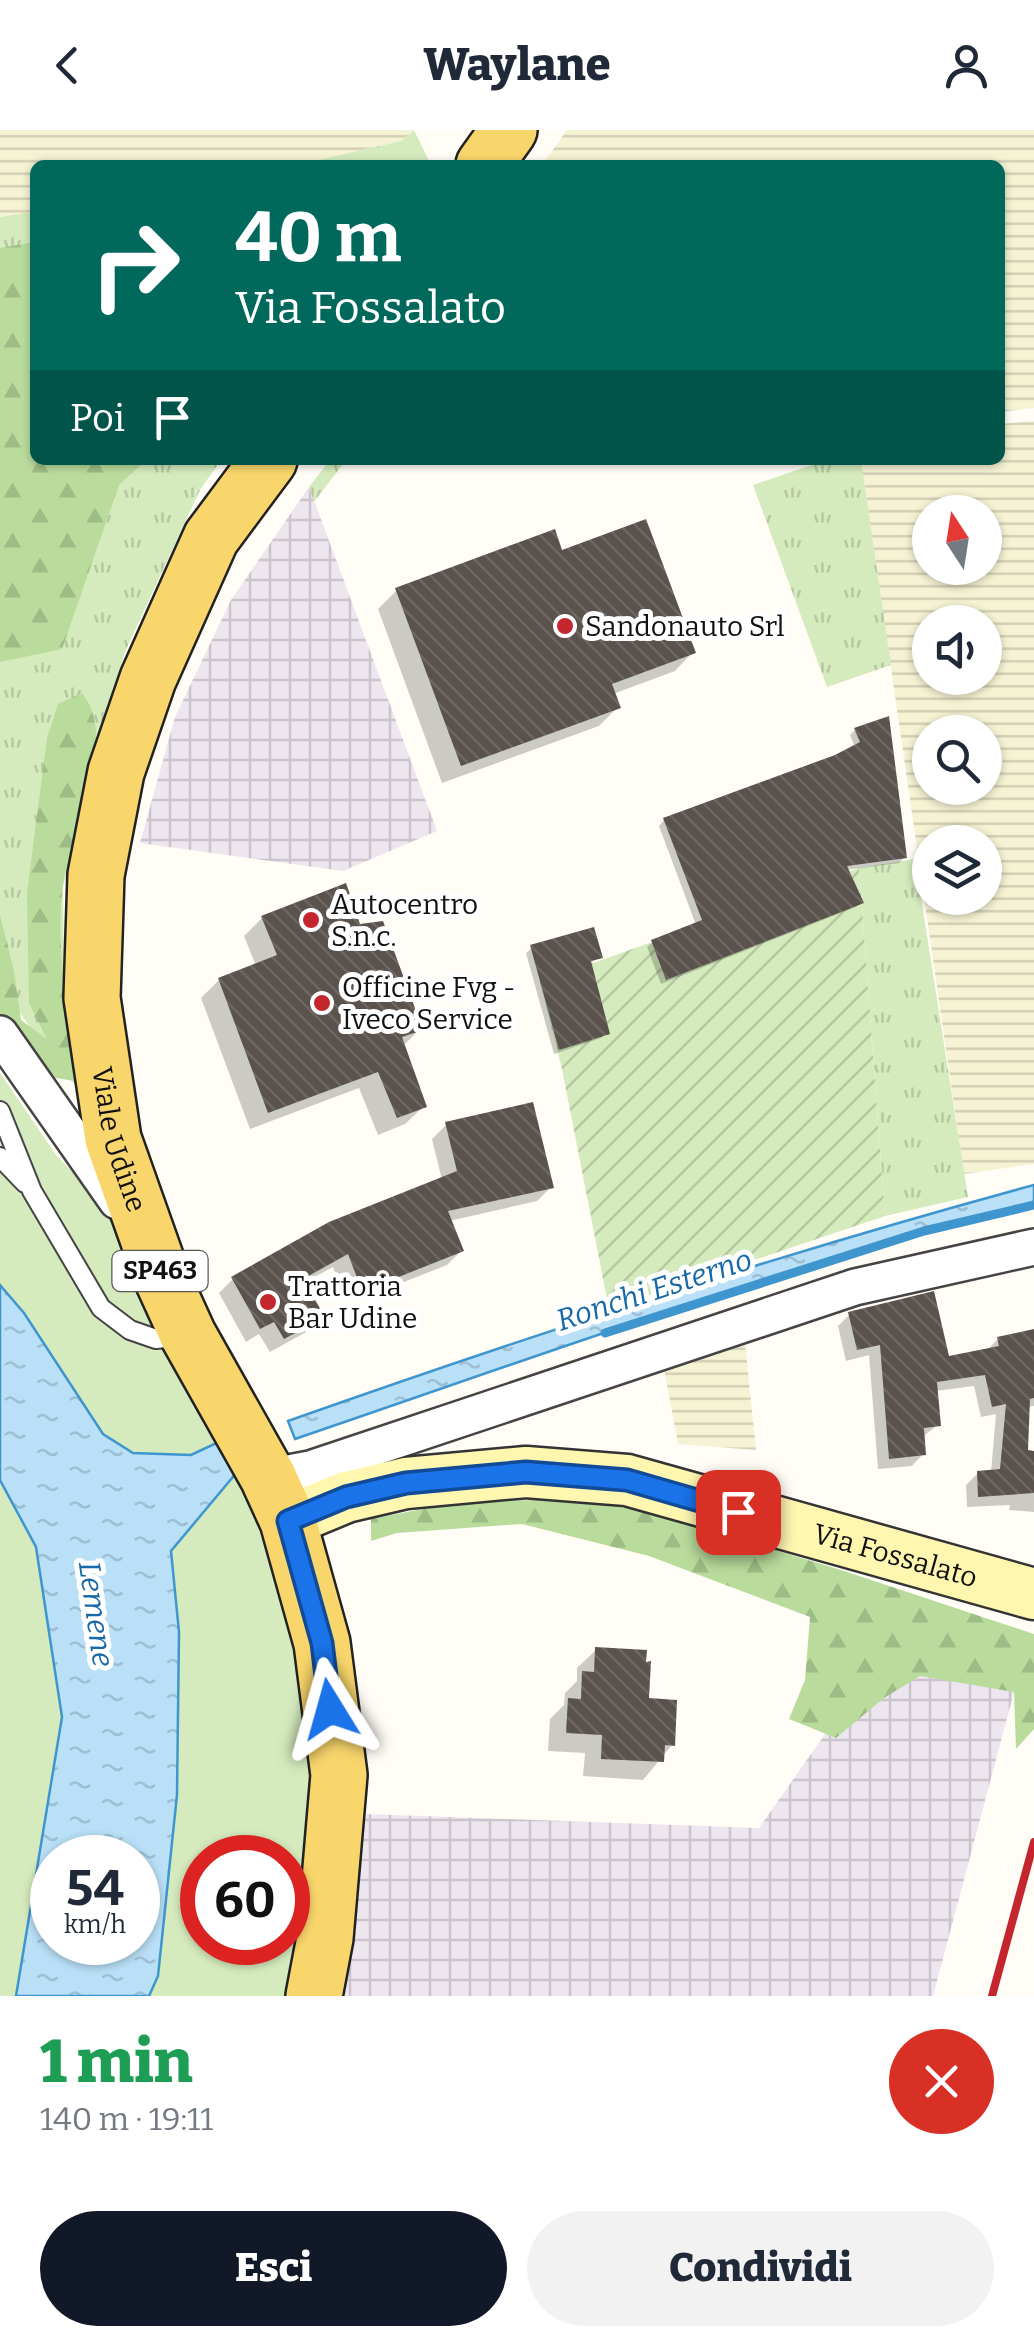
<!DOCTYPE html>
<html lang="it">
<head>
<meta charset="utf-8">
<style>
  body { margin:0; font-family:Bitter,serif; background:#f2f2f3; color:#1f2937; height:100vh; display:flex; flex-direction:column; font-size:38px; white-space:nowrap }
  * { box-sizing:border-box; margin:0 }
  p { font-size:32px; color:#747a83 }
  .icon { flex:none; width:55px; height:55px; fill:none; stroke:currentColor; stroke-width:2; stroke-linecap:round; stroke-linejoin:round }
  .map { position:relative; height:1866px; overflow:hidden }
  .side { display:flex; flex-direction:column; background:#fff; flex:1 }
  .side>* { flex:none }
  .guide { position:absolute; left:30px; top:30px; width:975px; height:305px; border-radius:15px; box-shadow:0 2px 8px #0004; background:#00695c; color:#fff; overflow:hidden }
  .needle { width:65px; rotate:348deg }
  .fabs { position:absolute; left:912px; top:365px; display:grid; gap:20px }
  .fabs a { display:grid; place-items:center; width:90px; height:90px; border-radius:50%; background:#fff; box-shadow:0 2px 8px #0004; font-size:50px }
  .speed { position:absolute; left:30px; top:1705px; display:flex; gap:20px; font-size:50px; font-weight:700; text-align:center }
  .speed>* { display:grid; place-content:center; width:130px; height:130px; border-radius:50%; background:#fff; box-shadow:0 2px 8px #0004; line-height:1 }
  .speed small { font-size:25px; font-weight:400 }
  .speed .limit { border:15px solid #d22; background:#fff; color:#111 }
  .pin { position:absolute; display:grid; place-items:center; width:85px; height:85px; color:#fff; margin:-42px; border-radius:20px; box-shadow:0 5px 15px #0006 }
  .me { position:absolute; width:110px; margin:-55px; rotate:352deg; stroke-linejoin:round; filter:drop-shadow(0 0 8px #0008) }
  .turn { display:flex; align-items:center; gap:35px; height:210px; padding:0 40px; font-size:45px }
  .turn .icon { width:130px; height:130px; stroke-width:2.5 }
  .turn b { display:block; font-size:70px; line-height:85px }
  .then { display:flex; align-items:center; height:95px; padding:0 40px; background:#0003; gap:20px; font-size:38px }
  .round { display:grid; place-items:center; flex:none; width:105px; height:105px; border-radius:52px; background:#f2f2f3 }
  .summary { display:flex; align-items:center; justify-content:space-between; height:170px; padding:0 40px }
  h1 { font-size:60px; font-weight:800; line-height:75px; color:#1e9e55 }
  .action { display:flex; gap:20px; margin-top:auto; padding:20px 40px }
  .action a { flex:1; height:115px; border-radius:60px; background:#111827; color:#fff; font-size:40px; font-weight:800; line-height:115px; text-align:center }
  .action a+a { background:#f2f2f3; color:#1f2937 }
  header { display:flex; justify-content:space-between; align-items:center; height:130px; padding:0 40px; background:#fff; font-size:45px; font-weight:800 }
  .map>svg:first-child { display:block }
  .industrial { fill:url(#industrial-grid) }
  .farmland { fill:url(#farmland-rules); fill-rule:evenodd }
  .grass { fill:url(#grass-tufts) }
  .forest { fill:url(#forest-firs) }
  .park { fill:#d5ebbd; fill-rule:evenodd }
  .garden { fill:url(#garden-furrows) }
  .water { fill:url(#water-ripples); stroke:#3f96cf; stroke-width:2.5; fill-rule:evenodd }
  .shadow { fill:#0003 }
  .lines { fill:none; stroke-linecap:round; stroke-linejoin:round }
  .stream { stroke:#3f96cf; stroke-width:9 }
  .building { fill:url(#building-back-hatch) }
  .lane-casing { stroke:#444; stroke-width:22 }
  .street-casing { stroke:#444; stroke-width:40 }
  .secondary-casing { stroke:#333; stroke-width:55 }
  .primary-casing { stroke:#222; stroke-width:60 }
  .lane { stroke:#fff; stroke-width:18 }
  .street { stroke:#fff; stroke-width:35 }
  .secondary { stroke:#fff6b0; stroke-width:50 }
  .primary { stroke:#f9d66b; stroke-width:55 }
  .rail { stroke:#c4262e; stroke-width:8 }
  .route-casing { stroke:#114b97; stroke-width:25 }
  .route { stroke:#1a73e8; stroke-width:18 }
  .poi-dot { fill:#c4262e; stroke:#fff; stroke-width:4 }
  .labels { text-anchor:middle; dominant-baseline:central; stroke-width:10; stroke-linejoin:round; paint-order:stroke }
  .shield { fill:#fff; stroke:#585858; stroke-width:2.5 }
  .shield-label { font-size:25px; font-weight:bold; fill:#111 }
  .poi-label { font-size:28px; fill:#111; stroke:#fff; text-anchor:start }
  .street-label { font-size:28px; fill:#111; stroke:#fff }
  .water-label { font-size:30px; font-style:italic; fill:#1768a6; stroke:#fff }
</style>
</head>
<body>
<header><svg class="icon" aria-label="back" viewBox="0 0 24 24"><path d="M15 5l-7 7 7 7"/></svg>Waylane<svg class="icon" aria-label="person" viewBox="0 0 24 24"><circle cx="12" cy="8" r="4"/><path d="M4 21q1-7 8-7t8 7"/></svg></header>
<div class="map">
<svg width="1034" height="1866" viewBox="0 0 1034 1866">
  <defs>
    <pattern id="industrial-grid" width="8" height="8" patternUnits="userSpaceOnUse" patternTransform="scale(2.5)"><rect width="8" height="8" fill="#eee6ef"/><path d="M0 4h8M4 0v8" fill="none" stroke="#cbc4cc"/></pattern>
    <pattern id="farmland-rules" width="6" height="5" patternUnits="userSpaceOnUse" patternTransform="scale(2.5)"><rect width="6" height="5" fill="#f6f3d4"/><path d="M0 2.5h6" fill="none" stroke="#d2cfb5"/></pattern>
    <pattern id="grass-tufts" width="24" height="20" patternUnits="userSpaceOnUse" patternTransform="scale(2.5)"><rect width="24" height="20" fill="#d5ebbd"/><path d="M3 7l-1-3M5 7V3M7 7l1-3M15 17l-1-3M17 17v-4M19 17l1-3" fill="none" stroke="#b6c8a1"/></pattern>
    <pattern id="forest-firs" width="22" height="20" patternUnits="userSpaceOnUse" patternTransform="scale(2.5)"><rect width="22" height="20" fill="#b9dc9c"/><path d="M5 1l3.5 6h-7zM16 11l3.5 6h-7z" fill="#9ebc85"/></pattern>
    <pattern id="garden-furrows" width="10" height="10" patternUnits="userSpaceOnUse" patternTransform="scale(2.5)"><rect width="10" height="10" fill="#d5ebbd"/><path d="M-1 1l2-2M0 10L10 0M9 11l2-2" fill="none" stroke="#b6c8a1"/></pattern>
    <pattern id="water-ripples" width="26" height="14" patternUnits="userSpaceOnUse" patternTransform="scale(2.5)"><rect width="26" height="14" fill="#b9e0f7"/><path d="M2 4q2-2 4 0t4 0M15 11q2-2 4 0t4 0" fill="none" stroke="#9ebfd3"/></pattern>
    <pattern id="building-back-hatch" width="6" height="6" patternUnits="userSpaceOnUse" patternTransform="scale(2.5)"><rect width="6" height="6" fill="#5a524d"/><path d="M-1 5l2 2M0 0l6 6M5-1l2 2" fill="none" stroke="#6d6662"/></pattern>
  </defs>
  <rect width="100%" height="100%" fill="#fffdf5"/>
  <!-- industrial -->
  <path class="industrial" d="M309,357L437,701L343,741L140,713L175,587L231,470Z
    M887,1516L1014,1562L933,1866H342L366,1684L759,1698Z"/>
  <!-- farmland -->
  <path class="farmland" d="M0,0H414L401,11L296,35H35V81L0,87Z
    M567,0H1034V278L1000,282V35H542Z
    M1034,291V1034L964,1044L861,330H1000V294ZM985,382V438H930V382ZM985,492V548H930V492ZM985,602V658H930V602ZM985,712V768H930V712Z
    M745,1213L756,1320L678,1314L663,1233Z"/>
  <!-- grass -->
  <path class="grass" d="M414,0L431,35H296L401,11Z
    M35,81V330H221L200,360L124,524L63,757L64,854L82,963L53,930L0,854V87Z
    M330,330H346L314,372L309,357Z
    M826,330H861L891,535L827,557L753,355Z
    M915,729L968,1067L885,1086L859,738Z"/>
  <!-- forest -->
  <path class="forest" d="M35,112V330H146L119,355L62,519L0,532V118Z
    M82,563C121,611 68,706 62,762C56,826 68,888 81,952L56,948L11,908L0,888V785L14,841L21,890L47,909L29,873L27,763L47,608L58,574Z
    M603,1368L841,1440L1034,1504V1599L1016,1619L1014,1562L920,1546L884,1568L836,1608L789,1589L805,1550L810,1487L649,1426L522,1394L397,1403L371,1411V1389L459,1372Z"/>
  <!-- park -->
  <path class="park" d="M0,943L56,1025L112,1083L237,1342L266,1419L298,1530L311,1627L310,1708L294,1866H0ZM52,1728H138V1812H52ZM202,1728H288V1812H202Z"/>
  <!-- garden -->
  <path class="garden" d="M859,738L885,1086L609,1179L562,939L540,852Z"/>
  <!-- water -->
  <path class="water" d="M1034,1055V1075C783,1135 539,1226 295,1309L288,1291C534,1204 783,1123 1034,1055Z
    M0,1155L24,1183L103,1304L133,1323L191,1325L223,1310L237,1342L171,1421L179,1502L177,1665L158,1846L149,1866H16L62,1587L36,1417L0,1350ZM52,1728H138V1812H52Z"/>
  <!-- shadow -->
  <path class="shadow" d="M561,424L693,522L675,541L613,564L618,577L599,596L442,653L378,479L396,461Z
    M887,589L904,728L899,733L846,740L861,772L856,777L661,854L647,817L653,812L696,795L659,696L664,690L836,627L855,617L850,605L855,600Z
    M262,788L358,797L420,899L403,916L424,976L405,994L378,1005L359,958L250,999L201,868L219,850L256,836L244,806Z
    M532,818L600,827L589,834L607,903L601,908L554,924L526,823Z
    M446,995L551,1057L537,1071L449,1091L461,1121L447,1135L371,1165L370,1162L346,1171L333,1137L303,1153L322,1187L308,1201L270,1222L259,1204L246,1212L219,1163L233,1149L442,1050L432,1009Z
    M850,1184L947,1229L986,1221L998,1209L1034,1201V1276L1027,1277L1025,1322L1034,1323V1382L1009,1380L1010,1375L967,1377L966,1355L978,1343L991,1342L996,1284L981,1287L974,1256L935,1261L938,1295L922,1307L923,1324L912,1336L878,1339L869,1225L846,1231L838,1196Z
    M596,1520L672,1615L643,1650L583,1646L585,1623L548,1621L550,1589L564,1575L565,1563L577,1551V1538Z"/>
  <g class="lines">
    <!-- stream -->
    <path class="stream" d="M605,1203L924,1101L1034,1075"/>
  </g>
  <!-- building -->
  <path class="building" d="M646,389L696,523L612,554L621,578L461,636L395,458L555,399L562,420Z
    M889,586L907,728L847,736L864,773L666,850L651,810L702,790L663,688L835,625L860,612L854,598Z
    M346,753L360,794L383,791L423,900L402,907L427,977L397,988L378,942L268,983L218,848L277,825L261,786Z
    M594,797L603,828L591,831L610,904L559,920L530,815Z
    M533,972L554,1058L448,1081L464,1121L386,1152L384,1149L361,1158L348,1124L303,1149L325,1187L284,1209L274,1192L260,1199L231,1147L329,1092L457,1041L445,992Z
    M934,1161L949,1226L999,1216L997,1207L1034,1199V1268L1030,1269L1028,1320L1034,1321V1363L978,1367L977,1341L1000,1339L1006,1274L992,1277L985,1245L937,1252L941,1296L924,1298L926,1325L889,1329L880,1215L857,1220L848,1182Z
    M595,1517L647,1520L646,1532L651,1531L649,1568L677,1570L675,1616L665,1615L664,1632L601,1629L602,1605L566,1603L568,1568L581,1569L582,1541L594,1542Z"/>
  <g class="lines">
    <defs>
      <path id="lane" d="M0,981L32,1061L101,1178L130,1200L156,1209L183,1206
        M0,1027L25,1053"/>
      <path id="street" d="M0,904L117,1071
        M268,1347L310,1339L855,1157L1034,1117"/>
      <g id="secondary">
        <path id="s1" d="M288,1391L346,1367L406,1353L526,1342L627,1350L1034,1464"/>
      </g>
      <g id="primary">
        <path d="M484,35L509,0"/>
        <path id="s2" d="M269,330L211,408L148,549L116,642L96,745L92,868L113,1009L163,1150L188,1205L268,1347L288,1391L322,1513L339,1645L325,1808L314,1866"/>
      </g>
    </defs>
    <!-- lane casing -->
    <use href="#lane" class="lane-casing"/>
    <!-- street casing -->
    <use href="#street" class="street-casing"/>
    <!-- secondary casing -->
    <use href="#secondary" class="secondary-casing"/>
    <!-- primary casing -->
    <use href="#primary" class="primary-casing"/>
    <!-- lane -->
    <use href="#lane" class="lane"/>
    <!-- street -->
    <use href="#street" class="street"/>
    <!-- secondary -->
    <use href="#secondary" class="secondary"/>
    <!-- primary -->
    <use href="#primary" class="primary"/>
    <!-- rail -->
    <path class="rail" d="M992,1866L1034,1712"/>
  </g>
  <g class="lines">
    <defs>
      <path id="route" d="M330,1579L322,1513L288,1391L346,1367L406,1353L526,1342L627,1350L738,1382"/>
    </defs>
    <!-- route casing -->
    <use href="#route" class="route-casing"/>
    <!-- route -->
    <use href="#route" class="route"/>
  </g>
  <!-- markers -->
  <g class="poi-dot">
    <circle cx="565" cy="496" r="10"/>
    <circle cx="311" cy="790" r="10"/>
    <circle cx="322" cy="873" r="10"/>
    <circle cx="268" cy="1172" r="10"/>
  </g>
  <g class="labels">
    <!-- shield labels -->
    <rect class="shield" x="112.5" y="1121" width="95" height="40" rx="8"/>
    <g class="shield-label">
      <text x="160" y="1141">SP463</text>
    </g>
    <!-- poi labels -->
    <g class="poi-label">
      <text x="585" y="496">Sandonauto Srl</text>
      <text x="331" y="774">Autocentro<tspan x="331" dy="32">S.n.c.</tspan></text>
      <text x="342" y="857">Officine Fvg -<tspan x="342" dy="32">Iveco Service</tspan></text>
      <text x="288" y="1156">Trattoria<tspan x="288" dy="32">Bar Udine</tspan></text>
    </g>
    <!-- street labels -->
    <g class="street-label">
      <text stroke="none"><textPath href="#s2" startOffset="722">Viale Udine</textPath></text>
      <text stroke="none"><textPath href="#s1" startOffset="625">Via Fossalato</textPath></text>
    </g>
    <!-- water labels -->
    <g class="water-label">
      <text transform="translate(654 1160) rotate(-18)">Ronchi Esterno</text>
      <text transform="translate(96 1484) rotate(82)">Lemene</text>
    </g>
  </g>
</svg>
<div class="fabs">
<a><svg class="needle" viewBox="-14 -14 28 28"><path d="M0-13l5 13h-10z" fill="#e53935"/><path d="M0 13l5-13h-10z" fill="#747a83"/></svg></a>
<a><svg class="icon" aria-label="sound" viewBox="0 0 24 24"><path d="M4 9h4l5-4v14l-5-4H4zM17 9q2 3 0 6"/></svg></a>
<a><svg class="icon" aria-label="search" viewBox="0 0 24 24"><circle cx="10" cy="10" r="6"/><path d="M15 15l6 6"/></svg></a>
<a><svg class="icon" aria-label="layers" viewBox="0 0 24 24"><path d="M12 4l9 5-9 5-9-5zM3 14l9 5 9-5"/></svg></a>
</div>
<div class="speed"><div>54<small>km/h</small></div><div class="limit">60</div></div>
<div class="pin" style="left:738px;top:1382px;background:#d93025"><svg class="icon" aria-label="arrive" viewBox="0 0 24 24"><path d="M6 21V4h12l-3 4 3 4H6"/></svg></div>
<svg class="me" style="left:330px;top:1579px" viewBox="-20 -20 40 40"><path d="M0-17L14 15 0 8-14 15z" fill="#1a73e8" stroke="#fff" stroke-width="4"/></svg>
<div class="guide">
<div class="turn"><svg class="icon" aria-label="right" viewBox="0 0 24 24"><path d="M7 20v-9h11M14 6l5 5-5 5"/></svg><div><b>40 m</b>Via Fossalato</div></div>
<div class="then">Poi<svg class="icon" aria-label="arrive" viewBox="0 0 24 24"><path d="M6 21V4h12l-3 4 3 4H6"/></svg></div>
</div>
</div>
<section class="side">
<div class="summary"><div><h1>1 min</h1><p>140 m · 19:11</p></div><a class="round" style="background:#d93025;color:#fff"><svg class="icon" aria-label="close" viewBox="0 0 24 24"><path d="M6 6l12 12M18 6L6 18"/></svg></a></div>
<div class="action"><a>Esci</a><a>Condividi</a></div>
</section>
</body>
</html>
